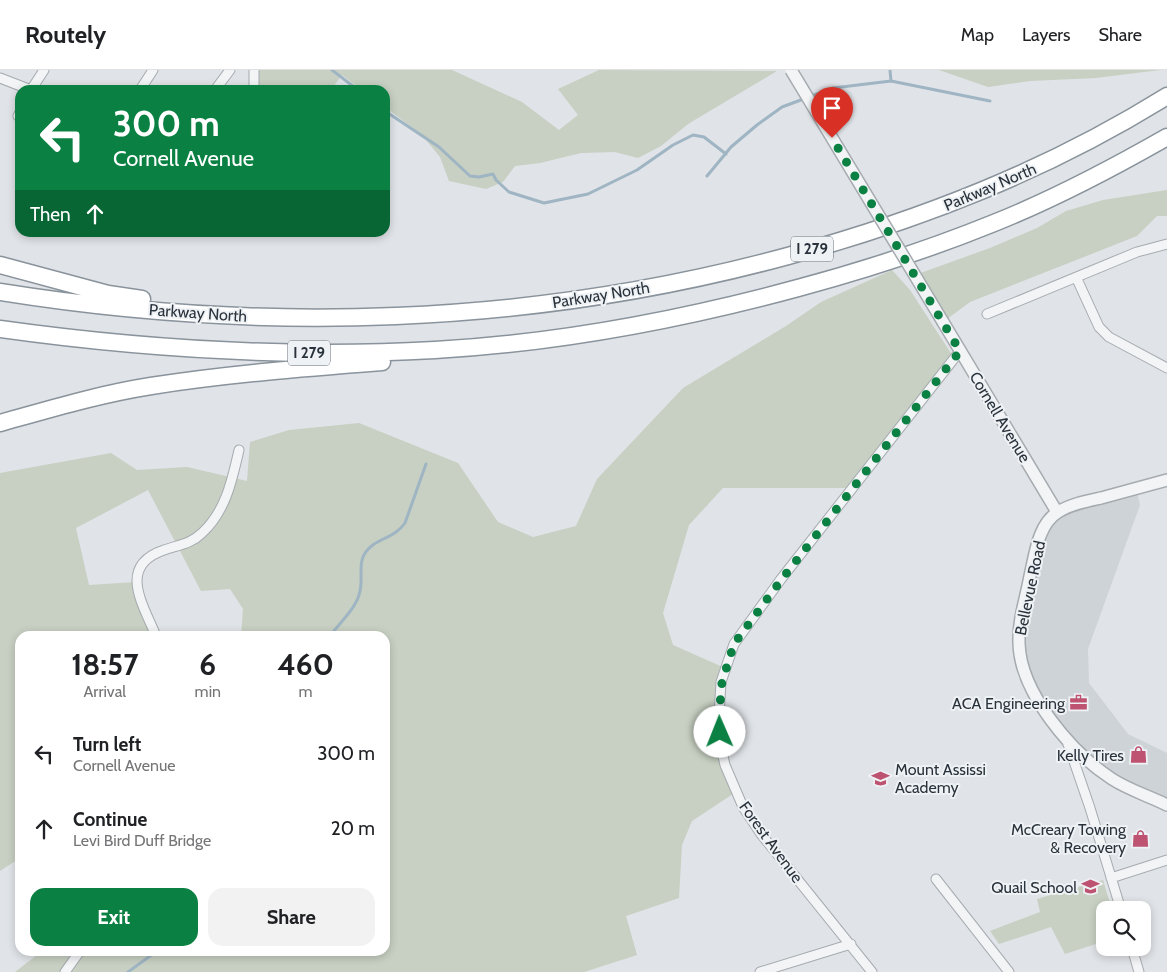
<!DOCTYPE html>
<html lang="en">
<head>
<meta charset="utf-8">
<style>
  body { margin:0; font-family:Cabin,sans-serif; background:#f2f2f2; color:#202124; height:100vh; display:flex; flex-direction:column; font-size:19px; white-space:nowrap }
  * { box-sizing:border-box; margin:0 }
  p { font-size:16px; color:#757577 }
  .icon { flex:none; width:28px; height:28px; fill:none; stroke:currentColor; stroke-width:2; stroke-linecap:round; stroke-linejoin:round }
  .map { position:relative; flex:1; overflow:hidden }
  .panel { position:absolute; left:15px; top:561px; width:375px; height:325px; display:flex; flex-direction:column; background:#fff; border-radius:15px; box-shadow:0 2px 8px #0003 }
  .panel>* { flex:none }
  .guide { position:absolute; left:15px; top:15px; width:375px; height:152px; border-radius:15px; box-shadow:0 2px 8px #0003; background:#0b8043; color:#fff; overflow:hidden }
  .buttons { position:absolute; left:1096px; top:831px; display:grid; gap:10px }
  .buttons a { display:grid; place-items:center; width:55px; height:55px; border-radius:10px; background:#fff; box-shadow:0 2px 8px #0003; font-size:25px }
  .pin { position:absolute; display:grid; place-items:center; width:42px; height:42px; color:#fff; margin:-51px -21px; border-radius:50% 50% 50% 0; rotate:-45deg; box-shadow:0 0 5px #0007 }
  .pin .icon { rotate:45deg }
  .me { position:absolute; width:55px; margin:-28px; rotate:359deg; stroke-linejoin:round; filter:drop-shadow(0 0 4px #0008) }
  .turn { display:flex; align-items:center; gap:18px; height:105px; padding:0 15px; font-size:22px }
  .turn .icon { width:65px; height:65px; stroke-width:2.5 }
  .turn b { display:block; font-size:35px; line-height:42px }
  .then { display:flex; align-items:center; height:48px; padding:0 15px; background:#0003; gap:10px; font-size:19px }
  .eta { display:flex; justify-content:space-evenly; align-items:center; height:85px; text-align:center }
  .eta b { font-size:30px; font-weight:700; line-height:35px }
  .primary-button { display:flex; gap:10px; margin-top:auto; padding:10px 15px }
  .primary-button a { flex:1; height:58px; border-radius:15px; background:#0b8043; color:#fff; font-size:20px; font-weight:700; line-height:58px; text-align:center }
  .primary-button a+a { background:#f2f2f2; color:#202124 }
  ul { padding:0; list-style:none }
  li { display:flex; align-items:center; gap:15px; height:75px; padding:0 15px }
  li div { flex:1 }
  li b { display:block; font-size:19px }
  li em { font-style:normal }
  header { display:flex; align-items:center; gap:30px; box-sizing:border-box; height:70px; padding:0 25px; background:#fff; border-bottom:1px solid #e0e0e0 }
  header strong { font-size:24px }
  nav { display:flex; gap:28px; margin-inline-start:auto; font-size:18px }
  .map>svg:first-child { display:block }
  .built { fill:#ced3d8 }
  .green { fill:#c7d0c2 }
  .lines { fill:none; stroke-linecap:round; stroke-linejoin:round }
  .stream { stroke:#9fb5c3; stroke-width:3 }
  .minor-casing { stroke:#a6abb0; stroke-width:11 }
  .tertiary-casing { stroke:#a6abb0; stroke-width:14 }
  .motorway-casing { stroke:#89939c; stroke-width:19 }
  .minor { stroke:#f2f4f6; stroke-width:9 }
  .tertiary { stroke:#f2f4f6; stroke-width:11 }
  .motorway { stroke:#fff; stroke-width:16 }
  .tertiary-bridge-casing { stroke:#a6abb0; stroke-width:14; stroke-linecap:butt }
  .tertiary-bridge { stroke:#f2f4f6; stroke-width:11 }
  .route { stroke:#0b8043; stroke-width:9; stroke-dasharray:0 16.2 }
  .labels { text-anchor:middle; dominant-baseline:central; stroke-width:4; stroke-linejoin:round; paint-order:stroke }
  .shield { fill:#eff2f5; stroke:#656c74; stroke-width:1 }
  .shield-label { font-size:15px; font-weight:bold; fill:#2a333c }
  .street-label { font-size:16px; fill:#2a333c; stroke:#eff2f5 }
  .poi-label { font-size:16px; fill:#2a333c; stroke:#eff2f5; text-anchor:end }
</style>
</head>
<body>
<header>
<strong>Routely</strong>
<nav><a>Map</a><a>Layers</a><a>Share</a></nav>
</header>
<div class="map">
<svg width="1167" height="902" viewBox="0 0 1167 902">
  <rect width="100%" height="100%" fill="#e0e3e7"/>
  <!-- built -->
  <path class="built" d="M1136,418L1140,435L1088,579L1089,613L1128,664L1167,683V735L1114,710L1067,670L1022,591L1018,575L1038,472L1057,442Z"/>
  <!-- green -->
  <path class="green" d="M254,0H452L522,32L559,60L578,45L558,19L599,0L777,1L688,54L661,76L638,88L615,82L581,83L540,93L515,96L503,112L486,119L449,111L440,87L422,65L385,37V20H362L342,5L331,20H254Z
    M939,0H1160L1096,8L1030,11L988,17Z
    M1167,120V146H1157L1137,166L970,232L943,252L915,205L990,178L1037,158L1066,141L1103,130Z
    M892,200L910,220L954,288L853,418H723L689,455L663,543L673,575L725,598L721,677L736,722L692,751L682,775L679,828L626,846L637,885L584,902H15L42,881H385V566H241L243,539L230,519L201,521L148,420L76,458L89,515L136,512L156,566H20V788L0,801V403L111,383L137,400L187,397L247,411L250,372L289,360L359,353L458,393L498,452L533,467L576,456L597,409L683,318L786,256L821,232Z
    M1103,810L1112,840H1105V871L1065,884L1051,857L999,874L990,861L1040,842L1037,829Z"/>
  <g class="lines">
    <!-- stream -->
    <path class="stream" d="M332,0L358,20
      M890,0L891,11
      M385,41L439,77L470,106L479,107L493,104L496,110L509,122L544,133L588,124L637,100L673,75L693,65L704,67L726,84
      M707,106L731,77L757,55L782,37L833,18L891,11L990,31
      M330,566C340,552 357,538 360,521C363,509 358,493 365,483C375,468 394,469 405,453L426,394
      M128,902L157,881"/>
    <defs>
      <path id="minor" d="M0,8L31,20
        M31,20L44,0
        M140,20L153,0
        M215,20L230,0
        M254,20V0
        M18,46L20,42
        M1076,207L1099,257L1109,267L1167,298
        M987,244L1137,182L1167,174
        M156,566C143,534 117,496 164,480C178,475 191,474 202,463C226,441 232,410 239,380
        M1067,671L1090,738L1121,840
        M1111,808L1167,790
        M936,809L1009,902
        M1132,878L1139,902
        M65,902L80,881
        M760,902L851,874
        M872,902L761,764L743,737L725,695L721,677L719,646L721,612L734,574L781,509L960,281"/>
      <path id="tertiary" d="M943,252L1057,442
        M1167,410C1145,416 1123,422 1101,428C1087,431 1071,434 1058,442C1038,454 1035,485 1030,506C1026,528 1018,551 1019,573C1020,623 1072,683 1112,709C1129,720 1149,726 1167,735"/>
      <path id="motorway" d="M0,195L108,224L142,229
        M0,222C262,264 531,256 788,186C923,149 1048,100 1167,26
        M0,259C143,279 290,288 435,280C558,273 680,250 798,218C865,200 930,179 994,153C1054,129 1111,99 1167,67
        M0,353C50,339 100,324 151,316C228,304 305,298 382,292"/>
    </defs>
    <!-- minor casing -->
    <use href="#minor" class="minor-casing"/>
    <!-- tertiary casing -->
    <use href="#tertiary" class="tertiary-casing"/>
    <!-- motorway casing -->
    <use href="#motorway" class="motorway-casing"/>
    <!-- minor -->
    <use href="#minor" class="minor"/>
    <!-- tertiary -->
    <use href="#tertiary" class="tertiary"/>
    <!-- motorway -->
    <use href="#motorway" class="motorway"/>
    <defs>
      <path id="tertiary-bridge" d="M791,0L943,252"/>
    </defs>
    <!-- tertiary-bridge casing -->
    <use href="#tertiary-bridge" class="tertiary-bridge-casing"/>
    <!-- tertiary-bridge -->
    <use href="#tertiary-bridge" class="tertiary-bridge"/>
  </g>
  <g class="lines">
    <!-- route -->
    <path class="route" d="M720,662L719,646L722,612L734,574L782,509L960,281L832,68"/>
  </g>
  <!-- icons -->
  <defs>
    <symbol id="office-bare" viewBox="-9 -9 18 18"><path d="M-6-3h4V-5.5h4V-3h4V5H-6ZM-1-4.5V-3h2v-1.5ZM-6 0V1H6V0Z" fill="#be5371" stroke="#eff2f5" stroke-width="2.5" paint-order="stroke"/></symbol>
    <symbol id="shop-bare" viewBox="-9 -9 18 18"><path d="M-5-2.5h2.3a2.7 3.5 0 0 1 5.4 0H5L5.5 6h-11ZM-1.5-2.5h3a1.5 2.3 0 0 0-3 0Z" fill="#be5371" stroke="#eff2f5" stroke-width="2.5" paint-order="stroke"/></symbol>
    <symbol id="school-bare" viewBox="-9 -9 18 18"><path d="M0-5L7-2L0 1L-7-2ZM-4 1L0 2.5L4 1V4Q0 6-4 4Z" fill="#be5371" stroke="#eff2f5" stroke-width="2.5" paint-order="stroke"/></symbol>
  </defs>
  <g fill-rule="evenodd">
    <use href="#office-bare" x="1066" y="620" width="25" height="25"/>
    <use href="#shop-bare" x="1126" y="672" width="25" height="25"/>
    <use href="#school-bare" x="868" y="696" width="25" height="25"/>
    <use href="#shop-bare" x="1128" y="756" width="25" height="25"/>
    <use href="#school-bare" x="1078" y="804" width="25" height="25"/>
  </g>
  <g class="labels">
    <!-- shield labels -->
    <g class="shield">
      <rect x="791" y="166.5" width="42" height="25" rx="4"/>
      <rect x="288" y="270.5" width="42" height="25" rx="4"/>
    </g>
    <g class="shield-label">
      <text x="812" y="179">I 279</text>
      <text x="309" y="283">I 279</text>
    </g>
    <!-- street labels -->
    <g class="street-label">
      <text transform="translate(990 117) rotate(-23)">Parkway North</text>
      <text transform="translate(601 225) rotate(-9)">Parkway North</text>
      <text transform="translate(198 243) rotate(4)">Parkway North</text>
      <text transform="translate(1000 347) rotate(59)">Cornell Avenue</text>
      <text transform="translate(1030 518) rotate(-78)">Bellevue Road</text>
      <text transform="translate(771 772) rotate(54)">Forest Avenue</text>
    </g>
    <!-- poi labels -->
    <g class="poi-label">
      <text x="1065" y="633">ACA Engineering</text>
      <text x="1124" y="685">Kelly Tires</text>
      <text x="895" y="699" text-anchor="start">Mount Assissi<tspan x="895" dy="18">Academy</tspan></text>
      <text x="1126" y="759">McCreary Towing<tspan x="1126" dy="18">&amp; Recovery</tspan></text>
      <text x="1077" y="817">Quail School</text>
    </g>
  </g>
</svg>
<div class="buttons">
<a><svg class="icon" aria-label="search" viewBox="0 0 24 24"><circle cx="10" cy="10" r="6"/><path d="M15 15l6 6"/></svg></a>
</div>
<div class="pin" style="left:832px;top:68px;background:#d93025"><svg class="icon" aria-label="arrive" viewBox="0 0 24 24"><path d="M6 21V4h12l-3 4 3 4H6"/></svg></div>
<svg class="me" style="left:720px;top:662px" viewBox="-20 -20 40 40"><circle r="19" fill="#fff"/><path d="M0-13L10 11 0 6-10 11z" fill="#0b8043"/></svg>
<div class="guide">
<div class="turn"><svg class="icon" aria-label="left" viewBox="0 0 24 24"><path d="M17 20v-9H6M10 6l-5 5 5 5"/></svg><div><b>300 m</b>Cornell Avenue</div></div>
<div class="then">Then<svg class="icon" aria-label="ahead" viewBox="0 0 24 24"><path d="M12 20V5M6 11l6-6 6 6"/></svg></div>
</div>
<section class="panel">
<div class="eta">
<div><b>18:57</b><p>Arrival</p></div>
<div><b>6</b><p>min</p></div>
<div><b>460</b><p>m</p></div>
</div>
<ul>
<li><svg class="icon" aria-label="left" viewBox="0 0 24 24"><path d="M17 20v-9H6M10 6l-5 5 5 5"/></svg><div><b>Turn left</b><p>Cornell Avenue</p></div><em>300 m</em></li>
<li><svg class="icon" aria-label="ahead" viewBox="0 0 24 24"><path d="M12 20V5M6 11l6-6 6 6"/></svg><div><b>Continue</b><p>Levi Bird Duff Bridge</p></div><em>20 m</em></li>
</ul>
<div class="primary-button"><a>Exit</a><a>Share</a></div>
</section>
</div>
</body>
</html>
